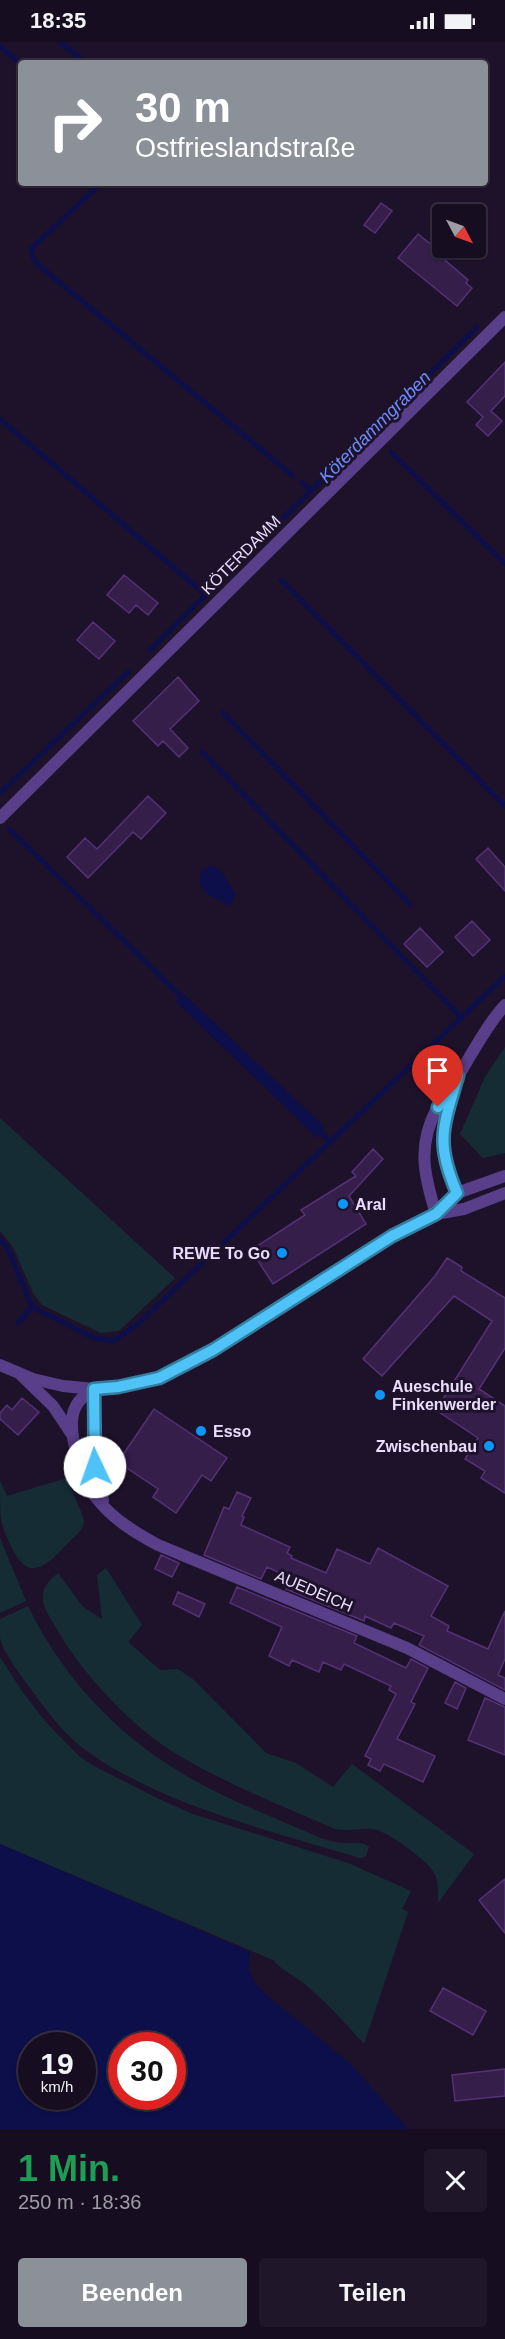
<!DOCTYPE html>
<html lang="de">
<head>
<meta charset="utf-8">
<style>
  body { margin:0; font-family:Arial,sans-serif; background:#1f1729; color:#f1f3f6; height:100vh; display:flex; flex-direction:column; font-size:22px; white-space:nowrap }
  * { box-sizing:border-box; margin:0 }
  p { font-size:20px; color:#9e9ca5 }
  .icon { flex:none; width:33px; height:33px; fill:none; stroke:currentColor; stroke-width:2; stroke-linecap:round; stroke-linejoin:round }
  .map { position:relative; height:2087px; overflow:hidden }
  .sheet { display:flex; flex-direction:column; background:#160e20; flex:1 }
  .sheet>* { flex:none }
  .top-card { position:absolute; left:18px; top:18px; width:470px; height:126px; border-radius:6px; box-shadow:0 2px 4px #0004,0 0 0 2px #352e3e; background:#8c9099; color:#fff; overflow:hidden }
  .needle { width:39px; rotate:131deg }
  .fabs { position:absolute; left:432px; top:162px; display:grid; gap:12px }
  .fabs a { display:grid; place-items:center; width:54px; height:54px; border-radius:6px; background:#160e20; box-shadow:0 2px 4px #0004,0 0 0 2px #352e3e; font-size:30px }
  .speed { position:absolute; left:18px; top:1990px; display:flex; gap:12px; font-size:30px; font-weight:700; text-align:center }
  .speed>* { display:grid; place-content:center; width:78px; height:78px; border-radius:50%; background:#160e20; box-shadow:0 2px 4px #0004,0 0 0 2px #352e3e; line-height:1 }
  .speed small { font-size:15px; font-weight:400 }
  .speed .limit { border:9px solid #d22; background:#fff; color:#111 }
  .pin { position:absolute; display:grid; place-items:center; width:51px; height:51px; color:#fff; margin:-62px -26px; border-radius:50% 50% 50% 0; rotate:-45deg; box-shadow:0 0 6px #0007 }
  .pin .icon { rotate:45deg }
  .me { position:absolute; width:66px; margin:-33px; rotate:357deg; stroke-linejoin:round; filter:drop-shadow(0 0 4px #0008) }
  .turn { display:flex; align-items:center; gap:21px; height:126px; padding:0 18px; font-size:27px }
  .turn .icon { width:78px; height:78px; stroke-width:2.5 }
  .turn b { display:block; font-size:42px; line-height:51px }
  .round { display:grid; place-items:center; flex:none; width:63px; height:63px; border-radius:6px; background:#1f1729 }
  .summary { display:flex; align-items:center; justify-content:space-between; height:102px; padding:0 18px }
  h1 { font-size:36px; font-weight:800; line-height:45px; color:#1e9e55 }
  .primary-button { display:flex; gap:12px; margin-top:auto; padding:12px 18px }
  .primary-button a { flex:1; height:69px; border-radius:6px; background:#8c9099; color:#fff; font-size:24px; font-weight:800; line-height:69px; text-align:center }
  .primary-button a+a { background:#1f1729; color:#f1f3f6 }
  .status { display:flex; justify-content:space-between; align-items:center; height:42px; padding:0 30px; background:#160e20; direction:ltr }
  .status svg { height:16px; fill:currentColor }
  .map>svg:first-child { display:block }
  .green { fill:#152c35 }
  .water { fill:#0c0f49; fill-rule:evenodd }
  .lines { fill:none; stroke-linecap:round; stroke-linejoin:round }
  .stream { stroke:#0c0f49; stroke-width:5 }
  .building { fill:#361e4b; stroke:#553177; stroke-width:1.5 }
  .minor { stroke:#593e89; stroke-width:12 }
  .tertiary { stroke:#593e89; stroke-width:12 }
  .route-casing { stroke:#337fa1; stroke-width:15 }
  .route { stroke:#4fc3f7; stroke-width:10 }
  .poi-dot { fill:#0d96f9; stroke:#1e122b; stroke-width:2 }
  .labels { text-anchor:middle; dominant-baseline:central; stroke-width:6; stroke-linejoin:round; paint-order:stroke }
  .street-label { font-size:16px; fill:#ebdcfe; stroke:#1e122b }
  .poi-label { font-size:16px; font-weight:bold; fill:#ebdcfe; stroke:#1e122b; text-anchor:start }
  .water-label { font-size:18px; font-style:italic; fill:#6d8cfc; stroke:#1e122b }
</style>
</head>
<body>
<div class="status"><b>18:35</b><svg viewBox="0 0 49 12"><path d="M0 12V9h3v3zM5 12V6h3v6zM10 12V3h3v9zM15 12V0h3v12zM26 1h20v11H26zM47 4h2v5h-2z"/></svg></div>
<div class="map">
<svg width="505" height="2087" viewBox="0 0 505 2087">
  <rect width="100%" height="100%" fill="#1e122b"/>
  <!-- green -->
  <path class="green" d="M505,1005V1111L483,1116L460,1092L485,1035Z
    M0,1076L175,1236L119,1289L101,1291L42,1263L33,1251L13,1205L0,1189Z
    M67,1436C70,1447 84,1473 84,1479C84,1488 74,1495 68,1501C59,1510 48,1524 35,1526C18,1530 4,1490 1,1477C0,1466 0,1451 0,1439L7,1454Z
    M0,1496L26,1559L0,1571Z
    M106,1526L142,1583L128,1600L160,1628L178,1627L194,1638L266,1711L296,1721L333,1745L352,1722L474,1812L438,1861C438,1850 439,1838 433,1829C426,1818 385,1787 372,1787C359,1786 348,1790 335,1787C282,1764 227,1742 178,1713C134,1687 83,1633 58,1589C44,1566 32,1551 58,1531L83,1565L102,1577L97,1533Z
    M28,1564C58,1626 104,1679 161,1718C203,1747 253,1767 300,1787C314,1793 327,1800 343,1801C352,1801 362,1799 369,1805L366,1814L361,1816L350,1813C266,1788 160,1761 88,1710C65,1694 46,1668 30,1646C21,1633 2,1610 0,1595C0,1589 0,1583 0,1577Z
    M0,1615L22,1649L44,1678L79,1714L92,1723L159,1757L193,1772L348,1821L411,1849L402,1867L408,1870L364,2002C346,1982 328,1962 307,1944C296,1934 282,1929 273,1918L0,1802Z"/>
  <!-- water -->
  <path class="water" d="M211,823L221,829L236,853L230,864L208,853L200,843L201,830Z
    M184,952L325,1085L317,1096L176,960Z
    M0,1802L250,1910L249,1928L255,1941L270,1956L351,2022L408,2087H0ZM32,2004H82V2055H32ZM122,2004H172V2055H122Z"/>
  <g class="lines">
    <!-- stream -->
    <path class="stream" d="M60,0L86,21
      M0,4L21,22
      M101,141L31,207L35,220L292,433
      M0,377L206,553
      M391,410L505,522
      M302,441L311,448
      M274,485L477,285
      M281,538L505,764
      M150,608L262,497
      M223,671L410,862
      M202,710L462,976
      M0,751L128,630
      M9,787L186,959
      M317,1087L330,1099
      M0,1197L8,1207L32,1265
      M18,1281L32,1265L94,1296L114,1299L139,1281L505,934"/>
  </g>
  <!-- building -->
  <path class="building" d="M381,161L392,169L375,191L364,183Z
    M418,192L447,215L445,218L468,238L466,241L472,246L457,264L398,216Z
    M505,320V354L491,369L502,379L488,394L476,383L483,375L467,360Z
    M124,533L158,561L148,573L136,563L129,571L107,553Z
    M93,580L115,599L99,617L77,598Z
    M178,635L199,659L170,687L188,706L179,715L163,699L158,704L133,679Z
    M148,754L166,771L141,797L133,790L88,836L67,815L85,796L97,807Z
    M488,806L505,825V849L476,817Z
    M472,879L490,898L473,914L455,895Z
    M420,886L443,910L427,925L404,902Z
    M373,1107L383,1117L349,1154L366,1182L273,1242L251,1208L305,1173L301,1168L356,1134L352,1130Z
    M447,1216L462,1225L461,1229L505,1256V1306L479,1347L505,1364V1451L481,1436L485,1429L465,1417L478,1396L436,1368L492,1279L454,1254L382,1334L363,1317L435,1234Z
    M22,1356L39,1370L18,1393L0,1377V1371L7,1363L12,1368Z
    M154,1367L227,1416L211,1439L202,1433L176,1471L153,1455L158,1447L118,1420Z
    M237,1450L251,1456L242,1474L244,1475L241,1483L290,1505L287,1511L292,1514L291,1516L326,1531L337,1507L370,1522L378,1506L448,1544L431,1574L449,1584L447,1589L488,1607L505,1569V1617L498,1633L505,1636V1648L419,1603L424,1594L394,1581L391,1586L365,1574L364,1579L286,1547L291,1536L267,1525L261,1537L204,1513L224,1465L229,1467Z
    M161,1513L179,1521L172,1535L155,1527Z
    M237,1545L357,1594L354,1601L406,1626L411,1617L428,1626L411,1660L415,1662L397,1697L435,1714L423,1740L384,1722L380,1729L368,1723L371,1717L365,1714L396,1652L389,1648L391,1644L344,1622L341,1628L323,1620L319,1630L292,1618L289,1624L269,1614L282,1585L230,1561Z
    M178,1550L205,1562L199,1575L173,1562Z
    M455,1640L466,1646L457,1667L445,1661Z
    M485,1656L505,1665V1713L468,1698Z
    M505,1837V1891L479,1858Z
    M443,1946L486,1969L473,1993L430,1969Z
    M505,2027V2054L455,2059L452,2033Z"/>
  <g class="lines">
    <!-- minor -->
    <path class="minor" d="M0,776L505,275
      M454,1048C441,1092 438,1108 457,1151
      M436,1172C424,1133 417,1104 437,1066C444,1054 453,1043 460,1031C474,1008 487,983 505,963
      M21,1333L53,1364L71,1391
      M94,1347C86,1352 79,1357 75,1366C65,1388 83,1440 98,1458C114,1478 136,1491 158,1503L407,1606L505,1657
      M94,1347C93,1383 89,1424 103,1458"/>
    <!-- tertiary -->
    <path class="tertiary" d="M436,1172L457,1151L505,1134
      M0,1323L33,1337L63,1344L94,1347L118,1345L159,1336L226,1300L392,1194L436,1172L464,1167L505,1151"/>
  </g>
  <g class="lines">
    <defs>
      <path id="route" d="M95,1425L94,1347L118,1345L159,1336L213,1308L392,1194L436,1172L457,1151C435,1100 443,1085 458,1034L438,1065"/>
    </defs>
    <!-- route casing -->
    <use href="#route" class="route-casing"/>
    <!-- route -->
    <use href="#route" class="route"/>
  </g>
  <!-- markers -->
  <g class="poi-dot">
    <circle cx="343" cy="1162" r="6"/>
    <circle cx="282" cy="1211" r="6"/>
    <circle cx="380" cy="1353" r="6"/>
    <circle cx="201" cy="1389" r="6"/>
    <circle cx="489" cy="1404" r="6"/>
  </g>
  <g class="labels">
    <!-- street labels -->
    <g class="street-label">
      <text transform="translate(241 513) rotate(-45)">KÖTERDAMM</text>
      <text transform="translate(314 1549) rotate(23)">AUEDEICH</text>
    </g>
    <!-- poi labels -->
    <g class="poi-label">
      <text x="355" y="1162">Aral</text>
      <text x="270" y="1211" text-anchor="end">REWE To Go</text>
      <text x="392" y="1344">Aueschule<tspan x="392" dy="18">Finkenwerder</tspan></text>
      <text x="213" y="1389">Esso</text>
      <text x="477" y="1404" text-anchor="end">Zwischenbau</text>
    </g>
    <!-- water labels -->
    <g class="water-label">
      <text transform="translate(375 385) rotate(-45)">Köterdammgraben</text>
    </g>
  </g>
</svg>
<div class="fabs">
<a><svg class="needle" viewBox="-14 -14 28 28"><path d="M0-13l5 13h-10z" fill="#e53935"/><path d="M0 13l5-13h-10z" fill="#9e9ca5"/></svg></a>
</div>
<div class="speed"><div>19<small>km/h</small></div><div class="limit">30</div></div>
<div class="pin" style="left:438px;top:1065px;background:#d93025"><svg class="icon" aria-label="arrive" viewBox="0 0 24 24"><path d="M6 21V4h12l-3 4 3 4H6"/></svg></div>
<svg class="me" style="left:95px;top:1425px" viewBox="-20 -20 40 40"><circle r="19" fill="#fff"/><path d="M0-13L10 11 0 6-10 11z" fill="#4fc3f7"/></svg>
<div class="top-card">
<div class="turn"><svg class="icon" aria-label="right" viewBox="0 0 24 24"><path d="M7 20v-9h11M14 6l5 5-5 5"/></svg><div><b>30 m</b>Ostfrieslandstraße</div></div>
</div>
</div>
<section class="sheet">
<div class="summary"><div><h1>1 Min.</h1><p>250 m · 18:36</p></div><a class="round"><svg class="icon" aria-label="close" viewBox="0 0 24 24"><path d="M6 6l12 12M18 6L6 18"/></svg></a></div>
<div class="primary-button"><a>Beenden</a><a>Teilen</a></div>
</section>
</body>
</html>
